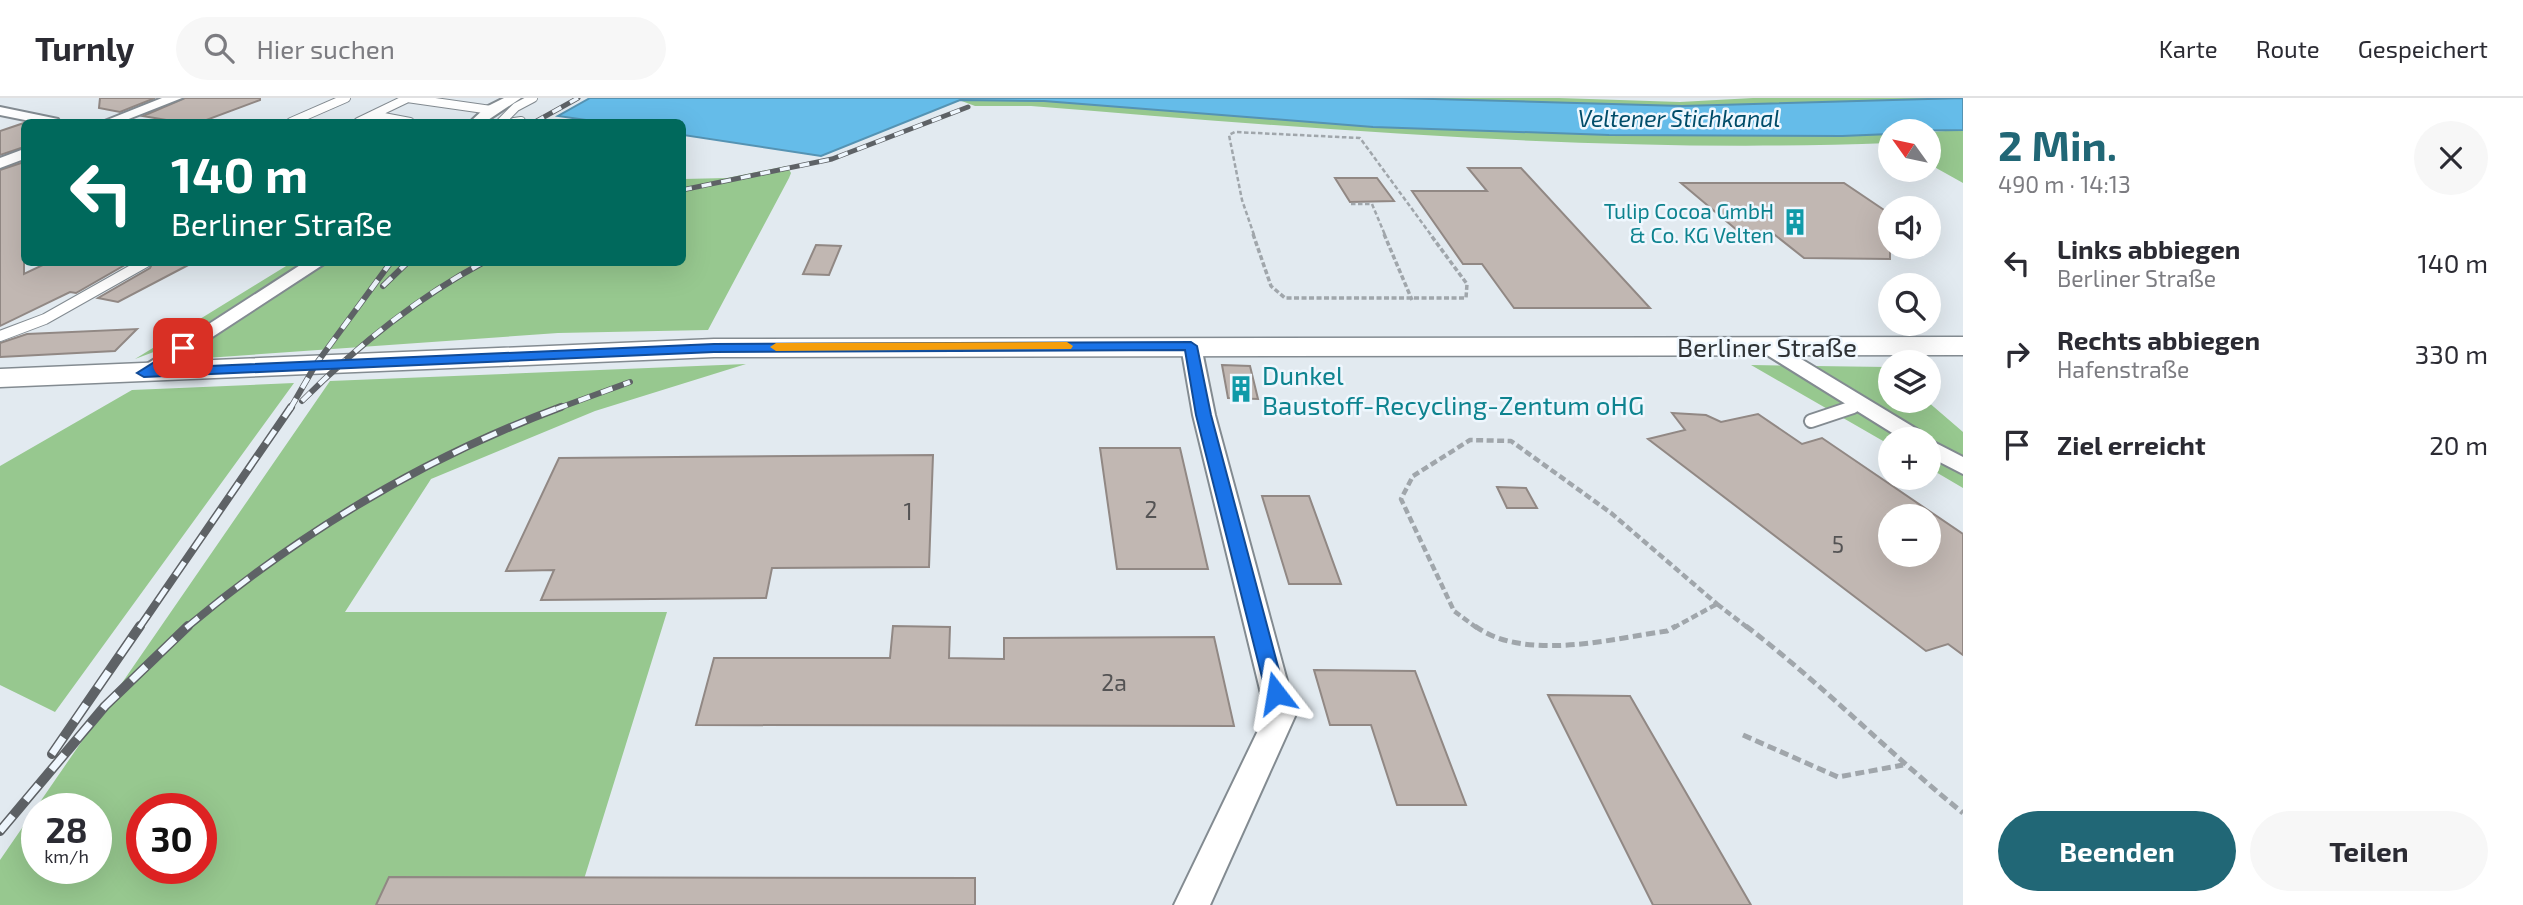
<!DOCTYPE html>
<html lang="de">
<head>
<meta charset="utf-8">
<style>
  body { margin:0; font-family:"Exo 2",sans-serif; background:#f7f7f7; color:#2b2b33; height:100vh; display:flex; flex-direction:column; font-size:26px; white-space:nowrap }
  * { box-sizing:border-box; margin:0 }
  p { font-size:23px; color:#7c7c81 }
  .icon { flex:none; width:38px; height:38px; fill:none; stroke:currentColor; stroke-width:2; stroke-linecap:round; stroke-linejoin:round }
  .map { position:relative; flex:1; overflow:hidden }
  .details { display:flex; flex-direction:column; background:#fff; width:560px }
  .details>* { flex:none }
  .guide { position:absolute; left:21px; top:21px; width:665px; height:147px; border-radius:10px; box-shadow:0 7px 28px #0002; background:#00695c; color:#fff; overflow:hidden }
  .needle { width:46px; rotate:303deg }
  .tools { position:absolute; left:1878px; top:21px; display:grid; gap:14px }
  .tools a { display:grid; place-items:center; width:63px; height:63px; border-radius:50%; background:#fff; box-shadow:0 7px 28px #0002; font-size:35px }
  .speed { position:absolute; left:21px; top:695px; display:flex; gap:14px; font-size:35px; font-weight:700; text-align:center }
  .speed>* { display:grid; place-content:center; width:91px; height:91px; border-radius:50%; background:#fff; box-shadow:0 7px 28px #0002; line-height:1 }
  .speed small { font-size:18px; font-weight:400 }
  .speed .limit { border:10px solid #d22; background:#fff; color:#111 }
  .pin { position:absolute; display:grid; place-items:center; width:60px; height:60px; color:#fff; margin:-30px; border-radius:14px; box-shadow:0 4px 10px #0006 }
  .me { position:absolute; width:77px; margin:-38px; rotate:346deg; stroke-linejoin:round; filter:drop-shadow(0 0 5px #0008) }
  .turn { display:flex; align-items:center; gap:24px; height:147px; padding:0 35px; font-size:32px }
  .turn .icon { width:91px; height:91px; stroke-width:2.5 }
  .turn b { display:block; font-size:49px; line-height:60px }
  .round { display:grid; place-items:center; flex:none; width:74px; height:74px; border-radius:37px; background:#f7f7f7 }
  .overview { display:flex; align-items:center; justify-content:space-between; height:119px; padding:0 35px }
  h1 { font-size:42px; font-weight:700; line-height:52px; color:#216776 }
  .cta { display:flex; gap:14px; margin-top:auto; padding:14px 35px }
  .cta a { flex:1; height:80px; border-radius:42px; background:#216776; color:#fff; font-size:28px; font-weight:700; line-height:80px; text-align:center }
  .cta a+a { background:#f7f7f7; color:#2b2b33 }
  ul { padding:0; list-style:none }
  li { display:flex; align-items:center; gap:21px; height:91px; padding:0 35px }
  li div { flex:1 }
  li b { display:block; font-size:26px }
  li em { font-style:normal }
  header { display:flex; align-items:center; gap:42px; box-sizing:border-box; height:98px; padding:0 35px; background:#fff; border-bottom:2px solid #e1e1e2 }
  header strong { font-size:33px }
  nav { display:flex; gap:38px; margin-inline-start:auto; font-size:24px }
  .search { width:490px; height:63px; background:#f7f7f7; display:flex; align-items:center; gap:18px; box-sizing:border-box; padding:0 24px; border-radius:38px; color:#7c7c81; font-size:26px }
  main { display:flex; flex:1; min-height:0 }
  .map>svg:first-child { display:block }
  .green { fill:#97c88f; fill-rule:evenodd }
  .water { fill:#65bce9; stroke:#5593b3; stroke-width:2 }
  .building { fill:#c1b7b2; stroke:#918884; stroke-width:2; fill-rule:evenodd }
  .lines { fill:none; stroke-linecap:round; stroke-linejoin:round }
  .lane-far2-casing { stroke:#838b91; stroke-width:10 }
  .lane-far1-casing { stroke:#838b91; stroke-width:12 }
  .lane-casing { stroke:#838b91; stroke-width:16 }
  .street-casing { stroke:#838b91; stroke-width:4 }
  .secondary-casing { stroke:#838b91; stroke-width:3 }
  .path-far3 { stroke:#a0a6ab; stroke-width:2.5; stroke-dasharray:4.5 2.5; stroke-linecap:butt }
  .path-far2 { stroke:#a0a6ab; stroke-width:3.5; stroke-dasharray:5 2.5; stroke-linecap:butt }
  .path-far1 { stroke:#a0a6ab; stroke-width:4.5; stroke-dasharray:7 3.5; stroke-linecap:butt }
  .path { stroke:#a0a6ab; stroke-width:5; stroke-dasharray:9 4.5; stroke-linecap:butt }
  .lane-far2 { stroke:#fff; stroke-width:8 }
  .lane-far1 { stroke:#fff; stroke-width:10 }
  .lane { stroke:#fff; stroke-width:12 }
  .street { fill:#fff; fill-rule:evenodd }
  .secondary { fill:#fff; fill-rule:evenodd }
  .rail-far3-casing { stroke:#5e6266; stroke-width:5 }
  .rail-far2-casing { stroke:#5e6266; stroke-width:6 }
  .rail-far1-casing { stroke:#5e6266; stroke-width:8 }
  .rail-casing { stroke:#5e6266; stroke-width:10 }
  .rail-far3 { stroke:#eff7fe; stroke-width:3.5; stroke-dasharray:10; stroke-linecap:butt }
  .rail-far2 { stroke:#eff7fe; stroke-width:4.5; stroke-dasharray:12; stroke-linecap:butt }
  .rail-far1 { stroke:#eff7fe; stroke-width:5; stroke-dasharray:16; stroke-linecap:butt }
  .rail { stroke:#eff7fe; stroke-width:7; stroke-dasharray:20; stroke-linecap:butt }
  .route { fill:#1a73e8; stroke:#114b97; stroke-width:2 }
  .slow { fill:#f59e0b }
  .labels { text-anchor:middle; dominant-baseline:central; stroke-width:5; stroke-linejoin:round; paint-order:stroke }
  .far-culture-label { font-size:21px; fill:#0d838f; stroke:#eff7fe; text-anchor:end }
  .far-water-label { font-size:23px; font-style:italic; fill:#004c69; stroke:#eff7fe }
  .number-label { font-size:23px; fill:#545354 }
  .street-label { font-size:26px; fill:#2f3235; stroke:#eff7fe }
  .culture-label { font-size:26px; fill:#0d838f; stroke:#eff7fe; text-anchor:start }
</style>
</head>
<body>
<header>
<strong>Turnly</strong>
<div class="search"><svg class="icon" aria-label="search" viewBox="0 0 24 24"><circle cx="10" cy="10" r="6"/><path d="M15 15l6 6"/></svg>Hier suchen</div>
<nav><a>Karte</a><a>Route</a><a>Gespeichert</a></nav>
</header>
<main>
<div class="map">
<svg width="1963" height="807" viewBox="0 0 1963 807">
  <rect width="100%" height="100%" fill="#e2eaf0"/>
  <!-- green -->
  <path class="green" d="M1397,0H1559L1680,4L1753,0H1963L1682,8Z
    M959,2L1044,3L1609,37L1842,38L1890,36V45C1603,56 1317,31 1031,8H975Z
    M1963,32V85L1929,66L1928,34Z
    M787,68L791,75L789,80L708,232L558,235L206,260L208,240L326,165L447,164L466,168L472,164H682L683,81L727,80Z
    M291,165H307L167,249L135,261Z
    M746,266L595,313L431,381L345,514H667L576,807H0V762L330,283ZM37,710H96V770H37ZM142,710H201V770H142Z
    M1751,267L1887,269L1890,271V303H1927L1963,334V390L1929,370L1928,341H1890V347Z
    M294,285L55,614L0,587V368L132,292Z"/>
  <!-- water -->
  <path class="water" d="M590,0H1397L1682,8L1963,0V32L1890,33V36L1842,38L1609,37L1373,29L1044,3L960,2L821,58L683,37L682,24H600L558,18Z"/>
  <!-- building -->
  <path class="building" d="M100,0H155L120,14L99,10Z
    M185,0H260V2L201,24H178L143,18Z
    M24,25V49L0,57V33Z
    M24,64V176L49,164H130L76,195L70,194L0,228V72Z
    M1468,70H1521L1650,210H1514L1482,166H1463L1412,93H1487Z
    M1335,80H1377L1394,103L1350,104Z
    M1681,85H1844L1890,116V161L1804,160L1770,133H1738Z
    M816,147L841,148L829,177L803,176Z
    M153,164H194L118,204L98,200L150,170Z
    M137,231L115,253L0,259V245L27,236Z
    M1222,267L1250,268L1258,301L1228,300Z
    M1672,315L1706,317L1721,324L1758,316L1802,346L1822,340L1963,436V557L1948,546L1926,553L1648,341L1685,332ZM1890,418H1928V457H1890Z
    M1100,350H1180L1208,471H1117Z
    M933,357L929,469L772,470L766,500L541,502L554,472L506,473L559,360Z
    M1497,389L1526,390L1537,410H1507Z
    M1262,398H1309L1341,486H1289Z
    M893,528L950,529L949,560L1004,561V540L1214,539L1234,628L696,627L714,560H890Z
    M1314,572L1415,573L1466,707H1397L1371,627H1330Z
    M1548,597L1630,598L1751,807H1653Z
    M389,779L975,780V807H376Z"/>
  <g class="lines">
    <defs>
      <path id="lane-far2" d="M407,0L491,12
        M373,17L410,24
        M291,24L346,0
        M358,24L408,0
        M501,24L516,9L533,0
        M514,24L521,23"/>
      <path id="lane-far1" d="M0,238L45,221L146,164
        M1848,311L1858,307"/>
      <path id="lane" d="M1811,323L1853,309"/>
      <path id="street" d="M162,0H182L121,24H102Z
        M504,0H521L485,24H470L486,9Z
        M0,9L58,21L60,24H35L0,17Z
        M24,51V61L0,70V60Z
        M305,164H327L151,279H137L133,275Z
        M1191,242L1198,244L1201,248L1215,317L1296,616L1210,807H1174L1266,616L1193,317L1181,248L1184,244Z
        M1766,242L1773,244L1925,336L1928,341L1963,359V376L1928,358V341H1902L1759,252L1756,248L1759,244Z"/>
      <path id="secondary" d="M1963,239V257L714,259L0,289V271L714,241Z"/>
    </defs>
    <!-- lane-far2 casing -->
    <use href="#lane-far2" class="lane-far2-casing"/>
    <!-- lane-far1 casing -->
    <use href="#lane-far1" class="lane-far1-casing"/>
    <!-- lane casing -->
    <use href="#lane" class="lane-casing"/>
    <!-- street casing -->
    <use href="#street" class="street-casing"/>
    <!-- secondary casing -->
    <use href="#secondary" class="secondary-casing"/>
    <!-- path-far3 -->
    <path class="path-far3" d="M1351,106H1372L1385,137
      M1254,137L1242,102L1229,37L1235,34L1360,40L1431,137"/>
    <!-- path-far2 -->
    <path class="path-far2" d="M1253,136L1271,188L1285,200H1466L1467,186L1430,136
      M1384,136L1412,202"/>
    <!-- path-far1 -->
    <path class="path-far1" d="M1717,506L1748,530
      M1477,530L1454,513L1401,401L1413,378L1470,342L1511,343L1611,415L1717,506
      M1673,530L1717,506"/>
    <!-- path -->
    <path class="path" d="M1475,528C1524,564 1611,541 1667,533L1676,528
      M1746,528C1822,586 1889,655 1963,715
      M1743,637L1838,679L1903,667"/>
    <!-- lane-far2 -->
    <use href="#lane-far2" class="lane-far2"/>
    <!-- lane-far1 -->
    <use href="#lane-far1" class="lane-far1"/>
    <!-- lane -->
    <use href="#lane" class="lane"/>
    <!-- street -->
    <use href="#street" class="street"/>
    <!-- secondary -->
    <use href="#secondary" class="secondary"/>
    <defs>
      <path id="rail-far3" d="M535,24L578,0
        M682,92L832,61L968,9"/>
      <path id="rail-far2" d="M383,188L408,164
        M302,303C357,248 415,201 484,164
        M290,311L316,266L391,164
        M556,311L630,284"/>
      <path id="rail-far1" d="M139,530L291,309
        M186,530C298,436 423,360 561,309"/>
      <path id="rail" d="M52,656L140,528
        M0,733L105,608L188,528"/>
    </defs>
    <!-- rail-far3 casing -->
    <use href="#rail-far3" class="rail-far3-casing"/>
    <!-- rail-far2 casing -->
    <use href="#rail-far2" class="rail-far2-casing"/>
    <!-- rail-far1 casing -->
    <use href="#rail-far1" class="rail-far1-casing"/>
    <!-- rail casing -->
    <use href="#rail" class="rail-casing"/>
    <!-- rail-far3 -->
    <use href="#rail-far3" class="rail-far3"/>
    <!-- rail-far2 -->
    <use href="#rail-far2" class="rail-far2"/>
    <!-- rail-far1 -->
    <use href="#rail-far1" class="rail-far1"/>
    <!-- rail -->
    <use href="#rail" class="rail"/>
  </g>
  <!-- route -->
  <path class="route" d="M1191,244L1197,248L1211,317L1285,595L1282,601L1276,603L1269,601L1266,595L1196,317L1185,252L714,254L144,279L137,275L183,246L188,247V253L161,270L714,246Z"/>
  <!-- slow -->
  <path class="slow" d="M1067,244L1073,248L1071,251L776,253L770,249L776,245Z"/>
  <!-- icons -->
  <defs>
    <symbol id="building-bare" viewBox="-9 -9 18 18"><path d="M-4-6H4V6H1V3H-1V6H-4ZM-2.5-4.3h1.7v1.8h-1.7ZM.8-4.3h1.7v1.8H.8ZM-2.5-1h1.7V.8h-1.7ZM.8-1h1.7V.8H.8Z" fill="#0f9aa8" stroke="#eff7fe" stroke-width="2.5" paint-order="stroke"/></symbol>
  </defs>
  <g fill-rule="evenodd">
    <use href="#building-bare" x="1776" y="105" width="38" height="38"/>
    <use href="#building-bare" x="1222" y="272" width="38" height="38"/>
  </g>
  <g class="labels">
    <!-- far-culture labels -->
    <g class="far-culture-label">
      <text x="1774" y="112">Tulip Cocoa GmbH<tspan x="1774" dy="24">&amp; Co. KG Velten</tspan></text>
    </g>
    <!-- far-water labels -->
    <g class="far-water-label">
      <text x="1679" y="20">Veltener Stichkanal</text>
    </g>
    <!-- number labels -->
    <g class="number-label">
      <text x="1151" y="411">2</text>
      <text x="908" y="413">1</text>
      <text x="1838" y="446">5</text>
      <text x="1114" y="584">2a</text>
    </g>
    <!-- street labels -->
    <g class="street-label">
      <text x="1767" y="248">Berliner Straße</text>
    </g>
    <!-- culture labels -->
    <g class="culture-label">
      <text x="1262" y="276">Dunkel<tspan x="1262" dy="30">Baustoff-Recycling-Zentum oHG</tspan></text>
    </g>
  </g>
</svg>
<div class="tools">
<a><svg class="needle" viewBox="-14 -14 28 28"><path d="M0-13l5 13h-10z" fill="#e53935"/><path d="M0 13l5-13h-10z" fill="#7c7c81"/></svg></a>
<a><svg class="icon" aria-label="sound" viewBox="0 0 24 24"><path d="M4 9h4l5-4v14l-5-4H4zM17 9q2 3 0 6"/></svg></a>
<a><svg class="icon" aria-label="search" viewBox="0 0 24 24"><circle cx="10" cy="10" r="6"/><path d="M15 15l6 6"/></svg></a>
<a><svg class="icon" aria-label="layers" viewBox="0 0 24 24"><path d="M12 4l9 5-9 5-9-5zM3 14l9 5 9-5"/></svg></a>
<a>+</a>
<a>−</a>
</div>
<div class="speed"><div>28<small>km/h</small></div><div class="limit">30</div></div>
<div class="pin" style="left:183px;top:250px;background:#d93025"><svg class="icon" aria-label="arrive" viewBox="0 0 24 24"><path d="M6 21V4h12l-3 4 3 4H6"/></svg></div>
<svg class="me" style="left:1276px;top:595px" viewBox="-20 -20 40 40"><path d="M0-17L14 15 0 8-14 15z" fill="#1a73e8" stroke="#fff" stroke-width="4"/></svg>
<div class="guide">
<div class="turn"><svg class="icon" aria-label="left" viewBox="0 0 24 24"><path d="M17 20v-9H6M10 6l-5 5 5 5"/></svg><div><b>140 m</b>Berliner Straße</div></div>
</div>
</div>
<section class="details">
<div class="overview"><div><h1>2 Min.</h1><p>490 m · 14:13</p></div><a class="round"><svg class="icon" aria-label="close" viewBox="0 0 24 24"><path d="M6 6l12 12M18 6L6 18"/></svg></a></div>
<ul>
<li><svg class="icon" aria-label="left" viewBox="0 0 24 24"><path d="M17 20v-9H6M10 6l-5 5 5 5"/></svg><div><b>Links abbiegen</b><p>Berliner Straße</p></div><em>140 m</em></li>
<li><svg class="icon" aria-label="right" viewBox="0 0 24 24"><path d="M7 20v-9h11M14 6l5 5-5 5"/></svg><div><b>Rechts abbiegen</b><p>Hafenstraße</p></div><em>330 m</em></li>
<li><svg class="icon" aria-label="arrive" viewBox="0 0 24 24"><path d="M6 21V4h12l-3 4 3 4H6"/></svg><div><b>Ziel erreicht</b></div><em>20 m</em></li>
</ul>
<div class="cta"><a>Beenden</a><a>Teilen</a></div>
</section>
</main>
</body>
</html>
